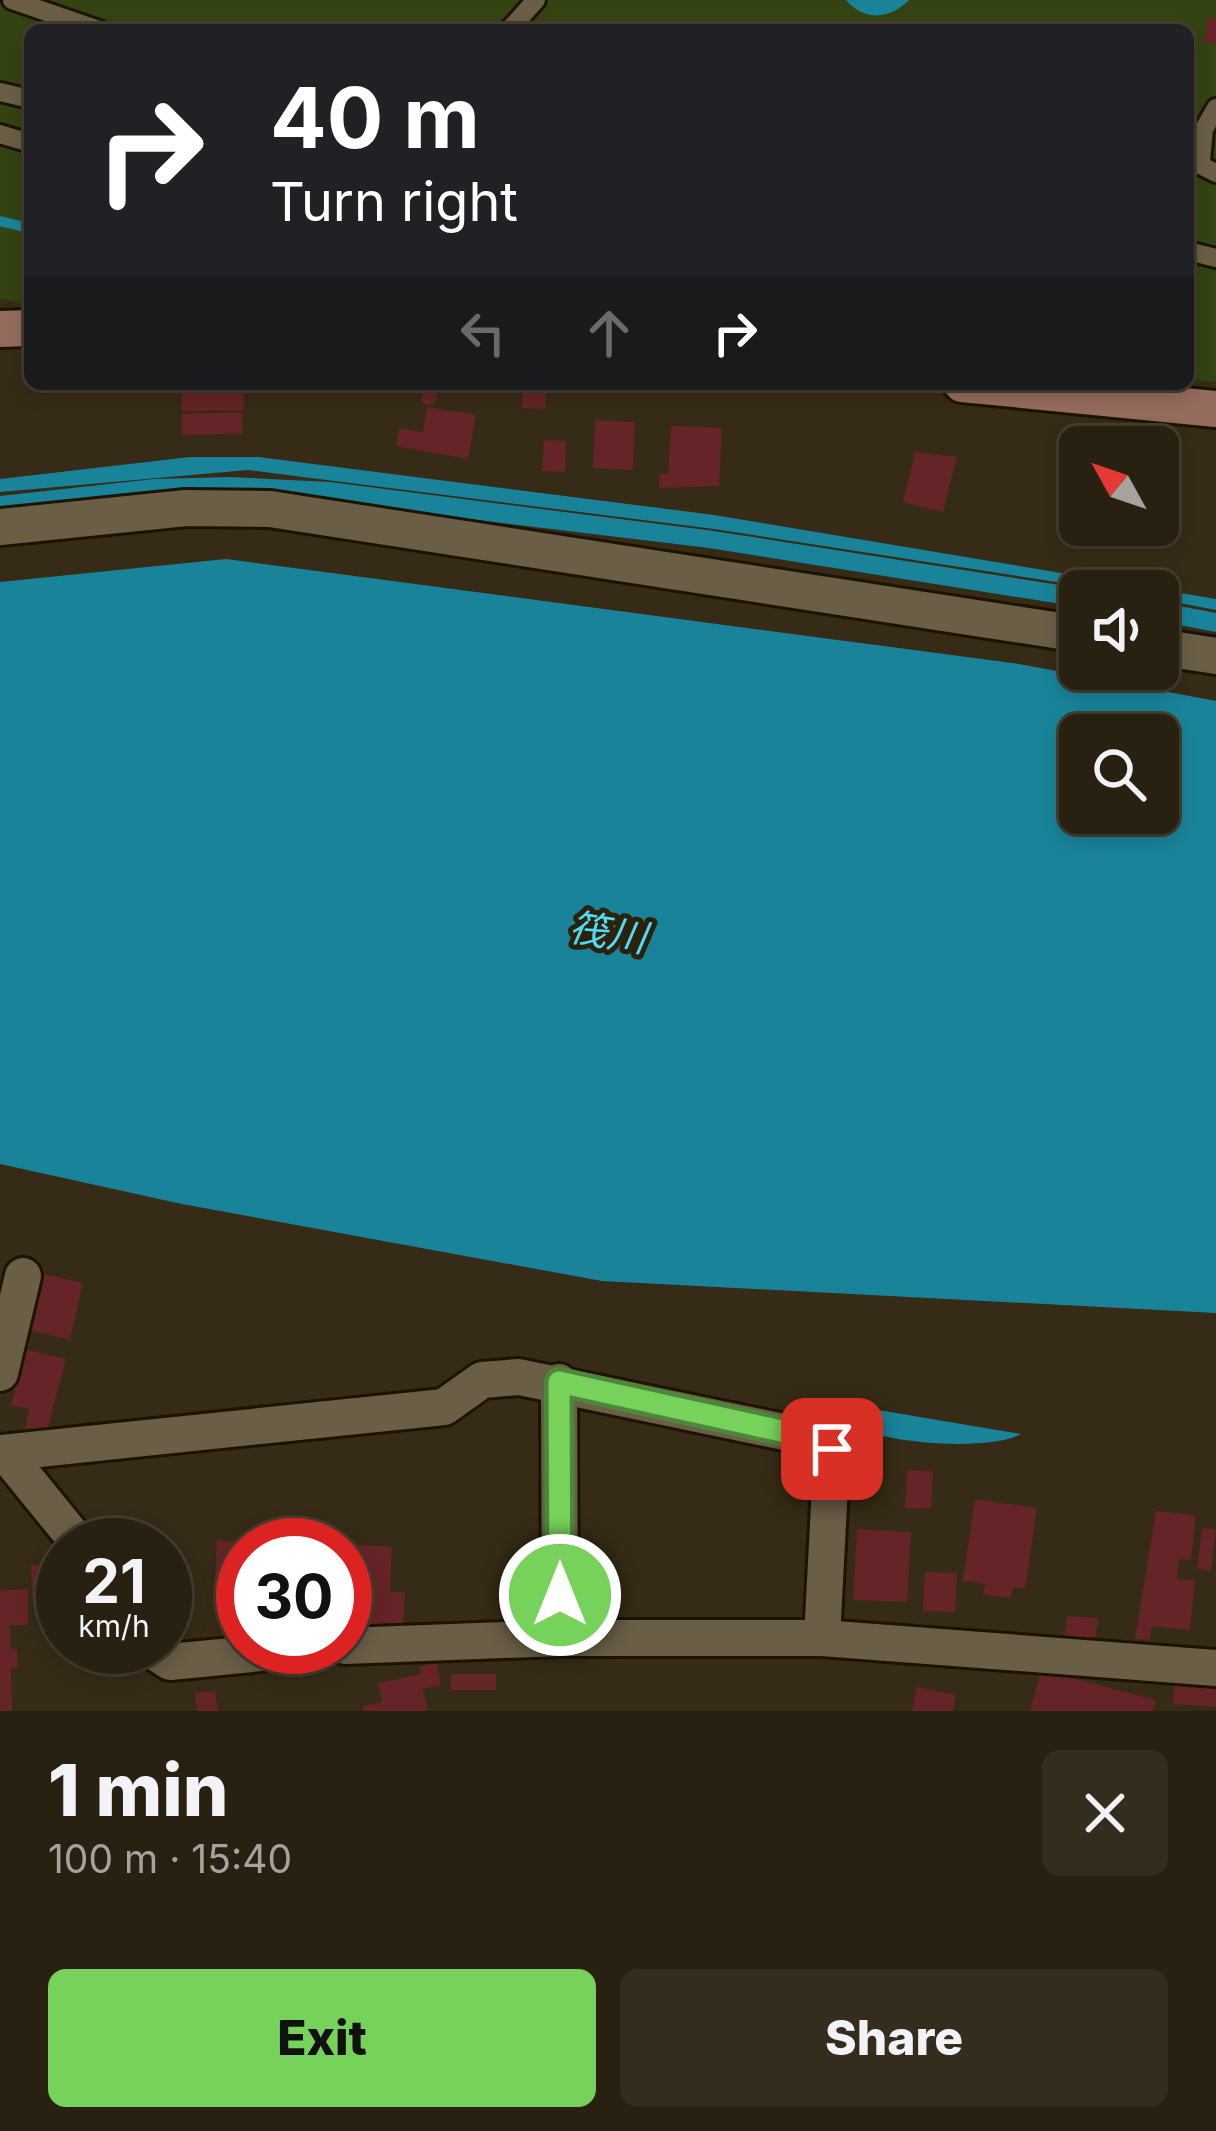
<!DOCTYPE html>
<html lang="en">
<head>
<meta charset="utf-8">
<style>
  body { margin:0; font-family:Inter,"Noto Sans JP",sans-serif; background:#342d1e; color:#f1f3f6; height:100vh; display:flex; flex-direction:column; font-size:45px; white-space:nowrap }
  * { box-sizing:border-box; margin:0 }
  p { font-size:39px; color:#a5a39f }
  .icon { flex:none; width:66px; height:66px; fill:none; stroke:currentColor; stroke-width:2; stroke-linecap:round; stroke-linejoin:round }
  .map { position:relative; height:1711px; overflow:hidden }
  .details { display:flex; flex-direction:column; background:#282010; flex:1 }
  .details>* { flex:none }
  .hud { position:absolute; left:24px; top:24px; width:1170px; height:366px; border-radius:18px; box-shadow:0 6px 18px #0003,0 0 0 3px #443e30; background:#202124; color:#fff; overflow:hidden }
  .needle { width:78px; rotate:310deg }
  .controls { position:absolute; left:1059px; top:426px; display:grid; gap:24px }
  .controls a { display:grid; place-items:center; width:120px; height:120px; border-radius:18px; background:#282010; box-shadow:0 6px 18px #0003,0 0 0 3px #443e30; font-size:60px }
  .speed { position:absolute; left:36px; top:1518px; display:flex; gap:24px; font-size:60px; font-weight:700; text-align:center }
  .speed>* { display:grid; place-content:center; width:156px; height:156px; border-radius:50%; background:#282010; box-shadow:0 6px 18px #0003,0 0 0 3px #443e30; line-height:1 }
  .speed small { font-size:30px; font-weight:400 }
  .speed .limit { border:18px solid #d22; background:#fff; color:#111 }
  .pin { position:absolute; display:grid; place-items:center; width:102px; height:102px; color:#fff; margin:-51px; border-radius:24px; box-shadow:0 6px 18px #0006 }
  .me { position:absolute; width:132px; margin:-66px; rotate:0deg; stroke-linejoin:round; filter:drop-shadow(0 0 9px #0008) }
  .turn { display:flex; align-items:center; gap:42px; height:252px; padding:0 48px; font-size:54px }
  .turn .icon { width:156px; height:156px; stroke-width:2.5 }
  .turn b { display:block; font-size:84px; line-height:102px }
  .lanes { display:flex; align-items:center; height:114px; padding:0 48px; background:#0003; justify-content:center; gap:60px; direction:ltr }
  .lanes .off { opacity:.35 }
  .round { display:grid; place-items:center; flex:none; width:126px; height:126px; border-radius:18px; background:#342d1e }
  .headline { display:flex; align-items:center; justify-content:space-between; height:204px; padding:0 48px }
  h1 { font-size:72px; font-weight:800; line-height:90px }
  .action { display:flex; gap:24px; margin-top:auto; padding:24px 48px }
  .action a { flex:1; height:138px; border-radius:18px; background:#76d25a; color:#111; font-size:48px; font-weight:800; line-height:138px; text-align:center }
  .action a+a { background:#342d1e; color:#f1f3f6 }
  .map>svg:first-child { display:block }
  .green { fill:#334311 }
  .water { fill:#198499; fill-rule:evenodd }
  .lines { fill:none; stroke-linecap:round; stroke-linejoin:round }
  .stream { stroke:#198499; stroke-width:10 }
  .building { fill:#652427 }
  .lane-casing { stroke:#1d1301; stroke-width:24 }
  .street-casing { stroke:#1d1301; stroke-width:42 }
  .secondary-casing { stroke:#1d1301; stroke-width:42 }
  .lane { stroke:#6a5e47; stroke-width:18 }
  .street { stroke:#6a5e47; stroke-width:36 }
  .secondary { stroke:#946c5e; stroke-width:36 }
  .route-casing { stroke:#4d883a; stroke-width:30 }
  .route { stroke:#76d25a; stroke-width:21 }
  .labels { text-anchor:middle; dominant-baseline:central; stroke-width:10; stroke-linejoin:round; paint-order:stroke }
  .water-label { font-size:39px; font-style:italic; fill:#4fdbf8; stroke:#2c220c }
</style>
</head>
<body>
<div class="map">
<svg width="1216" height="1711" viewBox="0 0 1216 1711">
  <rect width="100%" height="100%" fill="#362b16"/>
  <!-- green -->
  <path class="green" d="M0,0H1216V382L1188,379V30H30V224L0,216Z
    M0,224L30,231V306L0,298Z"/>
  <!-- water -->
  <path class="water" d="M846,0H909C890,19 865,22 846,0Z
    M190,457H258L714,515L1216,599V610L1158,599V591H1114L714,529L248,470L0,492V479Z
    M231,477L330,482L714,531L1098,591H1080V607L709,548L227,490L153,493L0,512V496L154,479Z
    M226,559L1019,664L1216,701V1313L602,1281L182,1204L0,1164V582ZM1158,735V813H1080V735Z
    M1158,602L1216,613V632L1158,621Z
    M878,1410L1021,1434C990,1452 876,1444 846,1422L851,1414Z"/>
  <g class="lines">
    <!-- stream -->
    <path class="stream" d="M0,221L29,228"/>
  </g>
  <!-- building -->
  <path class="building" d="M1208,17L1216,19V44L1204,43Z
    M181,384H243L244,410L182,411Z
    M424,384H439L435,406L421,403Z
    M523,386L546,387L545,409L522,408Z
    M427,407L476,415L468,459L396,446L399,428L423,432Z
    M242,412L243,434L182,435V414Z
    M595,420L635,422L633,470L593,468Z
    M671,426L722,428L719,486L659,488L660,474H668Z
    M544,440L566,441L565,472L542,471Z
    M915,452L957,457L943,512L903,502Z
    M39,1273L83,1283L70,1340L26,1329Z
    M24,1349L66,1359L46,1435L25,1430L29,1409L11,1405Z
    M907,1470L933,1471L931,1509L905,1508Z
    M975,1499L1037,1508L1025,1589L1013,1587L1011,1598L983,1594L985,1584L963,1581Z
    M1156,1511L1196,1515L1191,1560L1179,1559L1177,1579L1195,1580L1190,1630L1152,1626L1150,1640L1135,1639Z
    M1202,1528L1216,1529L1211,1571L1197,1569Z
    M857,1529L911,1532L907,1602L853,1600Z
    M217,1540L243,1542V1599L214,1598Z
    M345,1544L392,1547L390,1592H405L403,1629L345,1627Z
    M63,1564V1598H32L31,1565Z
    M925,1572L957,1573L955,1612L923,1611Z
    M28,1589V1625H10L11,1649H17L18,1668H11L12,1711H0V1590Z
    M1067,1616L1098,1618L1095,1646L1064,1642Z
    M437,1663L441,1685L423,1689L428,1711H364L363,1706L382,1702L378,1683L421,1674L419,1667Z
    M1041,1670L1156,1700L1153,1711H1030Z
    M451,1674H496V1690H451Z
    M1175,1677L1216,1679V1707L1173,1704Z
    M917,1687L956,1695L953,1711H912Z
    M215,1691L218,1711H197L195,1693Z"/>
  <g class="lines">
    <defs>
      <path id="lane" d="M12,0L99,30
        M509,30L536,0
        M0,92L30,99
        M0,134L30,143
        M1188,159L1216,173
        M1201,162L1204,129L1216,108
        M1188,251L1216,258"/>
      <path id="street" d="M0,527L186,508L270,509L1080,634
        M1158,647L1216,656
        M0,1373L23,1276
        M559,1382L560,1638
        M0,1453L444,1407L482,1380L519,1377L813,1438L832,1449L822,1638
        M7,1455L80,1545
        M345,1646L560,1638H822L1216,1668
        M147,1647L170,1662L323,1647"/>
      <path id="secondary" d="M0,329L30,328
        M962,384L1216,409"/>
    </defs>
    <!-- lane casing -->
    <use href="#lane" class="lane-casing"/>
    <!-- street casing -->
    <use href="#street" class="street-casing"/>
    <!-- secondary casing -->
    <use href="#secondary" class="secondary-casing"/>
    <!-- lane -->
    <use href="#lane" class="lane"/>
    <!-- street -->
    <use href="#street" class="street"/>
    <!-- secondary -->
    <use href="#secondary" class="secondary"/>
  </g>
  <g class="lines">
    <defs>
      <path id="route" d="M560,1595L559,1382L813,1438L832,1449"/>
    </defs>
    <!-- route casing -->
    <use href="#route" class="route-casing"/>
    <!-- route -->
    <use href="#route" class="route"/>
  </g>
  <g class="labels">
    <!-- water labels -->
    <g class="water-label">
      <text transform="translate(608 932) rotate(9)">筏川</text>
    </g>
  </g>
</svg>
<div class="controls">
<a><svg class="needle" viewBox="-14 -14 28 28"><path d="M0-13l5 13h-10z" fill="#e53935"/><path d="M0 13l5-13h-10z" fill="#a5a39f"/></svg></a>
<a><svg class="icon" aria-label="sound" viewBox="0 0 24 24"><path d="M4 9h4l5-4v14l-5-4H4zM17 9q2 3 0 6"/></svg></a>
<a><svg class="icon" aria-label="search" viewBox="0 0 24 24"><circle cx="10" cy="10" r="6"/><path d="M15 15l6 6"/></svg></a>
</div>
<div class="speed"><div>21<small>km/h</small></div><div class="limit">30</div></div>
<div class="pin" style="left:832px;top:1449px;background:#d93025"><svg class="icon" aria-label="arrive" viewBox="0 0 24 24"><path d="M6 21V4h12l-3 4 3 4H6"/></svg></div>
<svg class="me" style="left:560px;top:1595px" viewBox="-20 -20 40 40"><circle r="17" fill="#76d25a" stroke="#fff" stroke-width="3"/><path d="M0-11L8 9 0 5-8 9z" fill="#fff"/></svg>
<div class="hud">
<div class="turn"><svg class="icon" aria-label="right" viewBox="0 0 24 24"><path d="M7 20v-9h11M14 6l5 5-5 5"/></svg><div><b>40 m</b>Turn right</div></div>
<div class="lanes"><svg class="icon off" aria-label="left" viewBox="0 0 24 24"><path d="M17 20v-9H6M10 6l-5 5 5 5"/></svg><svg class="icon off" aria-label="ahead" viewBox="0 0 24 24"><path d="M12 20V5M6 11l6-6 6 6"/></svg><svg class="icon" aria-label="right" viewBox="0 0 24 24"><path d="M7 20v-9h11M14 6l5 5-5 5"/></svg></div>
</div>
</div>
<section class="details">
<div class="headline"><div><h1>1 min</h1><p>100 m · 15:40</p></div><a class="round"><svg class="icon" aria-label="close" viewBox="0 0 24 24"><path d="M6 6l12 12M18 6L6 18"/></svg></a></div>
<div class="action"><a>Exit</a><a>Share</a></div>
</section>
</body>
</html>
